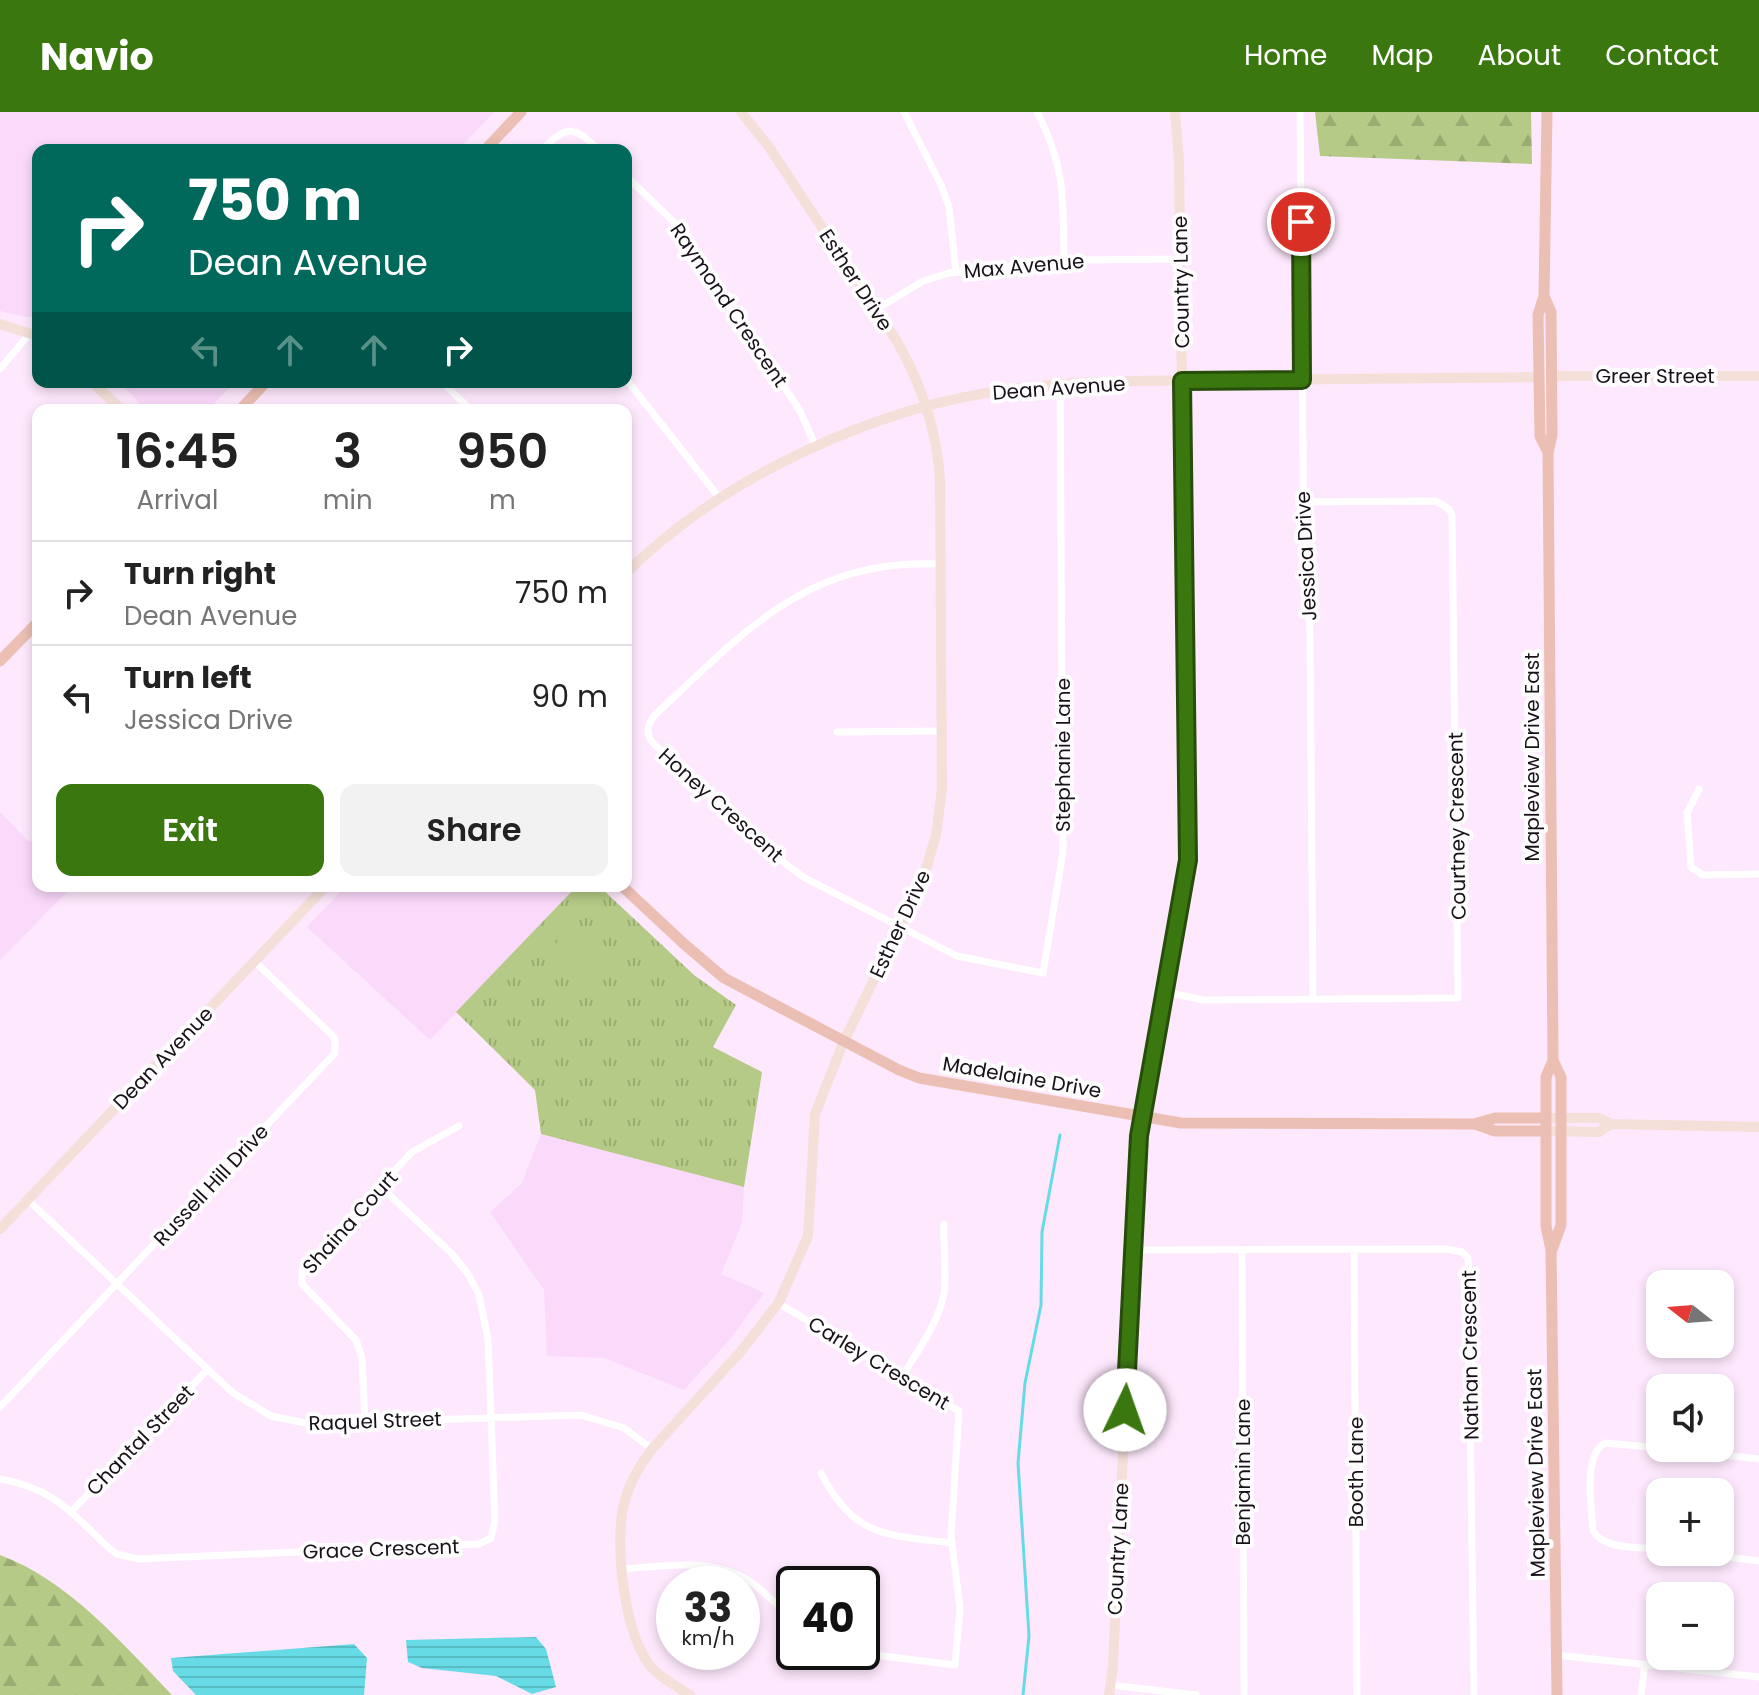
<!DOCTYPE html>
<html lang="en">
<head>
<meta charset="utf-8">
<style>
  body { margin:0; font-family:Poppins,sans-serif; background:#f2f2f2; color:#222; height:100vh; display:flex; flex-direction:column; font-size:30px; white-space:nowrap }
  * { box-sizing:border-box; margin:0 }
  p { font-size:26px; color:#767676 }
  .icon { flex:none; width:44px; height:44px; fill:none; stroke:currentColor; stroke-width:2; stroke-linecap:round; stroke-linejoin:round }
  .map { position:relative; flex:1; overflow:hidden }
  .side { position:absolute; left:32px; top:292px; width:600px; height:488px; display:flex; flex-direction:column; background:#fff; border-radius:16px; box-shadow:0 4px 12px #0003 }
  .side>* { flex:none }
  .hud { position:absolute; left:32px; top:32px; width:600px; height:244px; border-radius:16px; box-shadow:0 4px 12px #0003; background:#00695c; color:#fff; overflow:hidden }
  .needle { width:52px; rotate:287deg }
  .controls { position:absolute; left:1646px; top:1158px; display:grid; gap:16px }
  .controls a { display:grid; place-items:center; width:88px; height:88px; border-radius:16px; background:#fff; box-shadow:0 4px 12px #0003; font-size:40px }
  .speed { position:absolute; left:656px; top:1454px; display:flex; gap:16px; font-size:40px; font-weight:700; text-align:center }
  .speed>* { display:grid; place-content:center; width:104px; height:104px; border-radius:50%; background:#fff; box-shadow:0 4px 12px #0003; line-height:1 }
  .speed small { font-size:20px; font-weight:400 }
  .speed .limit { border:4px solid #111; border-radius:12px; background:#fff; color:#111 }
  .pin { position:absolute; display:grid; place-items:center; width:68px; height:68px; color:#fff; margin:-34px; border:4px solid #fff; border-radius:50%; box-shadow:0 2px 8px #0007 }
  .me { position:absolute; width:88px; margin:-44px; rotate:3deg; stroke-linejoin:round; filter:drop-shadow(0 0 6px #0008) }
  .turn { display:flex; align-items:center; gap:28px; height:168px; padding:0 24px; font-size:36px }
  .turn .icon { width:104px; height:104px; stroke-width:2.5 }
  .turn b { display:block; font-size:56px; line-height:68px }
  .lanes { display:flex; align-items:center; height:76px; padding:0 24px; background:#0003; justify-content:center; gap:40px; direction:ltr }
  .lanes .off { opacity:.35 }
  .eta { display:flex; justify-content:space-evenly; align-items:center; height:136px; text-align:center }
  .eta b { font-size:48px; font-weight:600; line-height:56px }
  .button { display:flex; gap:16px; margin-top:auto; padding:16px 24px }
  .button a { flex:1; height:92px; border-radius:16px; background:#3b770f; color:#fff; font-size:32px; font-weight:600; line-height:92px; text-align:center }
  .button a+a { background:#f2f2f2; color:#222 }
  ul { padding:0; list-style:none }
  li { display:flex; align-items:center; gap:24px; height:104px; padding:0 24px; border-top:2px solid #e0e0e0 }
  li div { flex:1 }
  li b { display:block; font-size:30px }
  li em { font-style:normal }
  header { display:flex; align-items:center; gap:48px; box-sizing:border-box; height:112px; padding:0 40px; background:#3b770f; color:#fff }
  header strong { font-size:38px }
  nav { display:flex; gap:44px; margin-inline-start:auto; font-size:28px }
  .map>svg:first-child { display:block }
  .built { fill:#fad9fa }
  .forest { fill:url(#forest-firs) }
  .park { fill:url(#park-tufts) }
  .pitch { fill:#b5ca86 }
  .water { fill:url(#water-rules) }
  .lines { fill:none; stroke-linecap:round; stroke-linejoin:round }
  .stream { stroke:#67dbe5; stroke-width:3 }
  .street { stroke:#fff; stroke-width:7 }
  .secondary { stroke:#f5dfd9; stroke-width:10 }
  .primary { stroke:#ebbfb3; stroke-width:11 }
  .route-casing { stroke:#264d0a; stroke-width:20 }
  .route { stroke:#3b770f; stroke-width:14 }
  .labels { text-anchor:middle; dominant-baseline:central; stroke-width:8; stroke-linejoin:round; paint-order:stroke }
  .street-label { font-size:20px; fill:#191019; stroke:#fdfdfd }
</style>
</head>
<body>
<header>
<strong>Navio</strong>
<nav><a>Home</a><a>Map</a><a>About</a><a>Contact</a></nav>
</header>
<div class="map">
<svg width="1759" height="1583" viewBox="0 0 1759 1583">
  <defs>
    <pattern id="forest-firs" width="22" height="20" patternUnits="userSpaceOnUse" patternTransform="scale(2)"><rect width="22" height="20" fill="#b5ca86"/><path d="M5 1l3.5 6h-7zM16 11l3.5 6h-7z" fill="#9bac73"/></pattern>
    <pattern id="park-tufts" width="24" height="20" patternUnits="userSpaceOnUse" patternTransform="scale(2)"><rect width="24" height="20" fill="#b5ca86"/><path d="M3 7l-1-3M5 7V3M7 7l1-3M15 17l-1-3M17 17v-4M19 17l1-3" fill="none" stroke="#9bac73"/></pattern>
    <pattern id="water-rules" width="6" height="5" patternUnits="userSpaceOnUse" patternTransform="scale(2)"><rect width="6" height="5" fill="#67dbe5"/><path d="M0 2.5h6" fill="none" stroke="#59bbc4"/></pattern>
  </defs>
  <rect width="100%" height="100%" fill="#fee8fd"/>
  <!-- built -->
  <path class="built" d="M0,0H494L458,38H38V205H27L0,199Z
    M119,270H235L208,298H146Z
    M0,700L28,729L38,730V774H73L0,848Z
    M346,774H577L430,928L307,815Z
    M541,1022L744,1075L742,1111L721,1162L764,1181L731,1226L684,1278L604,1246L547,1244L544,1178L490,1100L522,1071Z"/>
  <!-- forest -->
  <path class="forest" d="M1315,0H1531L1532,52L1320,44Z
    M0,1443C68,1468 123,1532 172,1583H0Z"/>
  <!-- park -->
  <path class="park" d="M577,774H599L694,863L736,893L713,935L762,960L744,1075L541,1022L535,978L456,900Z"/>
  <!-- pitch -->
  <path class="pitch" d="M571,815L577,816L602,839L587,860L578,865L559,859L553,846L547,841Z"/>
  <!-- water -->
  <path class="water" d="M536,1525L546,1537L556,1575L532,1582L496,1564L422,1556L408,1550L406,1528Z
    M354,1532L367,1546L364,1583H196L173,1559L171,1546Z"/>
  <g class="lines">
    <!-- stream -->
    <path class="stream" d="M1023,1583L1029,1524L1018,1351L1025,1271L1041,1193L1042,1120L1060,1023"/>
    <!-- street -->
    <path class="street" d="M904,0L941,73L949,95L956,160
      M1037,0C1066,56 1063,88 1064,149
      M1300,0L1304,451L1310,519L1313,887
      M542,38C567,12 574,14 599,38
      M626,64L679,115L800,299L816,335
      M877,197L923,169L949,161L1079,148L1180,147
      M0,257L31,220
      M626,267L721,388
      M442,270L471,298
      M940,452C808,446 745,519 656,602C647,611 645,621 653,631L787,753L805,766L957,844L1043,861L1063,740L1060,273
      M837,620L942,619
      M1699,677L1687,701L1691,755L1703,763L1759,762
      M1165,880L1204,888L1458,886L1452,403L1449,397L1436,389L1303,390
      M28,1088L233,1281L271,1304L310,1312L581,1303L624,1316L652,1337
      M1133,1138L1446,1137L1462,1140L1468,1146L1474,1583
      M1242,1138L1244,1583
      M1354,1138L1357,1583
      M778,1191L959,1299L951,1423L960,1497L955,1553L851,1540
      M902,1265C917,1239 939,1211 944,1181C947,1158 943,1135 944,1112
      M0,1295L335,941V927L331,922L255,850
      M365,1310L362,1246L356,1228L302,1172V1158L412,1040L459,1014
      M1660,1336L1605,1331C1582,1345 1592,1394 1593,1419C1604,1438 1640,1435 1660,1437
      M1664,1336L1759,1347
      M821,1361C854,1426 887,1423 952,1431
      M0,1367C56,1377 71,1401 110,1437L117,1442L138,1447L479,1432L491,1426L495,1409L488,1227L479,1183L468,1162L451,1141L381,1075
      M72,1399L208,1257
      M1684,1440L1759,1449
      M622,1457C662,1454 710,1446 746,1467C764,1478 779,1495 794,1509
      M1556,1543L1759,1565
      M1110,1573L1196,1583
      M1641,1583L1645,1552"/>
    <!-- secondary -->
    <path class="secondary" d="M0,212L38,224
      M1552,264H1759
      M92,270L122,298
      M626,461C724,364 877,294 1013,277C1091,267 1171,269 1249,268C1346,267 1442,266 1539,265
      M1546,1006H1599L1611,1012L1759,1015
      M1546,1019L1599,1020L1611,1012
      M0,1117L326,774
      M690,1583C678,1575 664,1568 654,1558C624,1529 614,1431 624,1392C629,1371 639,1354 652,1337L742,1238L779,1190L808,1124L815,1002L844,929L923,767L936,723L942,677L940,368C937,318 922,274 898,231L769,35L741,0
      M1109,1583L1113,1553L1137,1044L1188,748L1179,49L1175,0"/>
    <!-- primary -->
    <path class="primary" d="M1547,0L1544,184L1538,203L1540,324L1548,340
      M485,38L521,0
      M1544,184L1551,200L1552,323L1548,341L1553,948L1546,965V1114L1551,1138L1557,1583
      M240,298L266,270
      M0,549L38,510
      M622,774L683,831L724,866L899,958L919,966L1181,1011L1474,1012L1495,1006H1546
      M1475,1012L1495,1019H1546
      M1552,1138L1561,1113V965L1553,948"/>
  </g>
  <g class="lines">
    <defs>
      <path id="route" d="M1125,1298L1139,1024L1188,748L1182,269L1302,268L1301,110"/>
    </defs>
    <!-- route casing -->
    <use href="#route" class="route-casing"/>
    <!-- route -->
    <use href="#route" class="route"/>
  </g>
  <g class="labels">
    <!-- street labels -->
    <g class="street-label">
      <text transform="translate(1024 154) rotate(-5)">Max Avenue</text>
      <text transform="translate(856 168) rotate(57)">Esther Drive</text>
      <text transform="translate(1181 170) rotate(-91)">Country Lane</text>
      <text transform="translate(729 193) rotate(56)">Raymond Crescent</text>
      <text x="1655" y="264">Greer Street</text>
      <text transform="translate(1059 276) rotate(-4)">Dean Avenue</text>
      <text transform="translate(1306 444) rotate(-93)">Jessica Drive</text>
      <text transform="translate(1063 643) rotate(-90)">Stephanie Lane</text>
      <text transform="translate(1532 645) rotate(-90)">Mapleview Drive East</text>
      <text transform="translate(721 693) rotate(42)">Honey Crescent</text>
      <text transform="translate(1457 714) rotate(-91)">Courtney Crescent</text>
      <text transform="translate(900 812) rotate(-65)">Esther Drive</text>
      <text transform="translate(163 946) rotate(-46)">Dean Avenue</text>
      <text transform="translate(1022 965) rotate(10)">Madelaine Drive</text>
      <text transform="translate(211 1073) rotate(-47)">Russell Hill Drive</text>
      <text transform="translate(350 1110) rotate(-48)">Shaina Court</text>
      <text transform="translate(1470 1243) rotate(-91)">Nathan Crescent</text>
      <text transform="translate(879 1251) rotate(31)">Carley Crescent</text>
      <text transform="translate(375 1309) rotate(-2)">Raquel Street</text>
      <text transform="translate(140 1328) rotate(-46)">Chantal Street</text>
      <text transform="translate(1243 1360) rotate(-90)">Benjamin Lane</text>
      <text transform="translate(1356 1360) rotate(-90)">Booth Lane</text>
      <text transform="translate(1536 1361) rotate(-91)">Mapleview Drive East</text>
      <text transform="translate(381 1437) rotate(-2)">Grace Crescent</text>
      <text transform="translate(1118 1437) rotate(-87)">Country Lane</text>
    </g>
  </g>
</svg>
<div class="controls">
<a><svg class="needle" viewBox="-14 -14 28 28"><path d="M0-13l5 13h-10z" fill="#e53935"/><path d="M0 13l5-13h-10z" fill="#767676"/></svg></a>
<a><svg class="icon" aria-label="sound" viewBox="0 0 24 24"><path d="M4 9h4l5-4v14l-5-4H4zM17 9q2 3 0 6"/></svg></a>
<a>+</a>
<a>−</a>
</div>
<div class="speed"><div>33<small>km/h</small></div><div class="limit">40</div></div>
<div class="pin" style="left:1301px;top:110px;background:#d93025"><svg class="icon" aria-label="arrive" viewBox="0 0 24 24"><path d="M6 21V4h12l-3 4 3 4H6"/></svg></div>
<svg class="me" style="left:1125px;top:1298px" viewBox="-20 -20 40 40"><circle r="19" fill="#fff"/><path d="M0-13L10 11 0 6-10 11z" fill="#3b770f"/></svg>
<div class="hud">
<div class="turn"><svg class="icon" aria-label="right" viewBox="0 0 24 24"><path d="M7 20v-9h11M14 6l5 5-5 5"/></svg><div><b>750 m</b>Dean Avenue</div></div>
<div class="lanes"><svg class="icon off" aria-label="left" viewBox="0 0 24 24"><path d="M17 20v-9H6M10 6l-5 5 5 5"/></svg><svg class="icon off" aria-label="ahead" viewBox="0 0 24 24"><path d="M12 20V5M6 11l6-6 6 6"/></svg><svg class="icon off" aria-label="ahead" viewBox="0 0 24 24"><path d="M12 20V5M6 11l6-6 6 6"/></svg><svg class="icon" aria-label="right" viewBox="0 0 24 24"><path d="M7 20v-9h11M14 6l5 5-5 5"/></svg></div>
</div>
<section class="side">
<div class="eta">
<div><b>16:45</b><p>Arrival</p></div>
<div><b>3</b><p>min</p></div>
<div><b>950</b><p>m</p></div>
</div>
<ul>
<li><svg class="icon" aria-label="right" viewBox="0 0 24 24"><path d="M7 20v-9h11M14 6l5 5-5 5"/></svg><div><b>Turn right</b><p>Dean Avenue</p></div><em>750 m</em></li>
<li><svg class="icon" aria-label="left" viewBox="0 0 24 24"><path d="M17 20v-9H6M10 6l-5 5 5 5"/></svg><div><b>Turn left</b><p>Jessica Drive</p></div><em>90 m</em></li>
</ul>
<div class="button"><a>Exit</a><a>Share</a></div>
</section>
</div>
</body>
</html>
